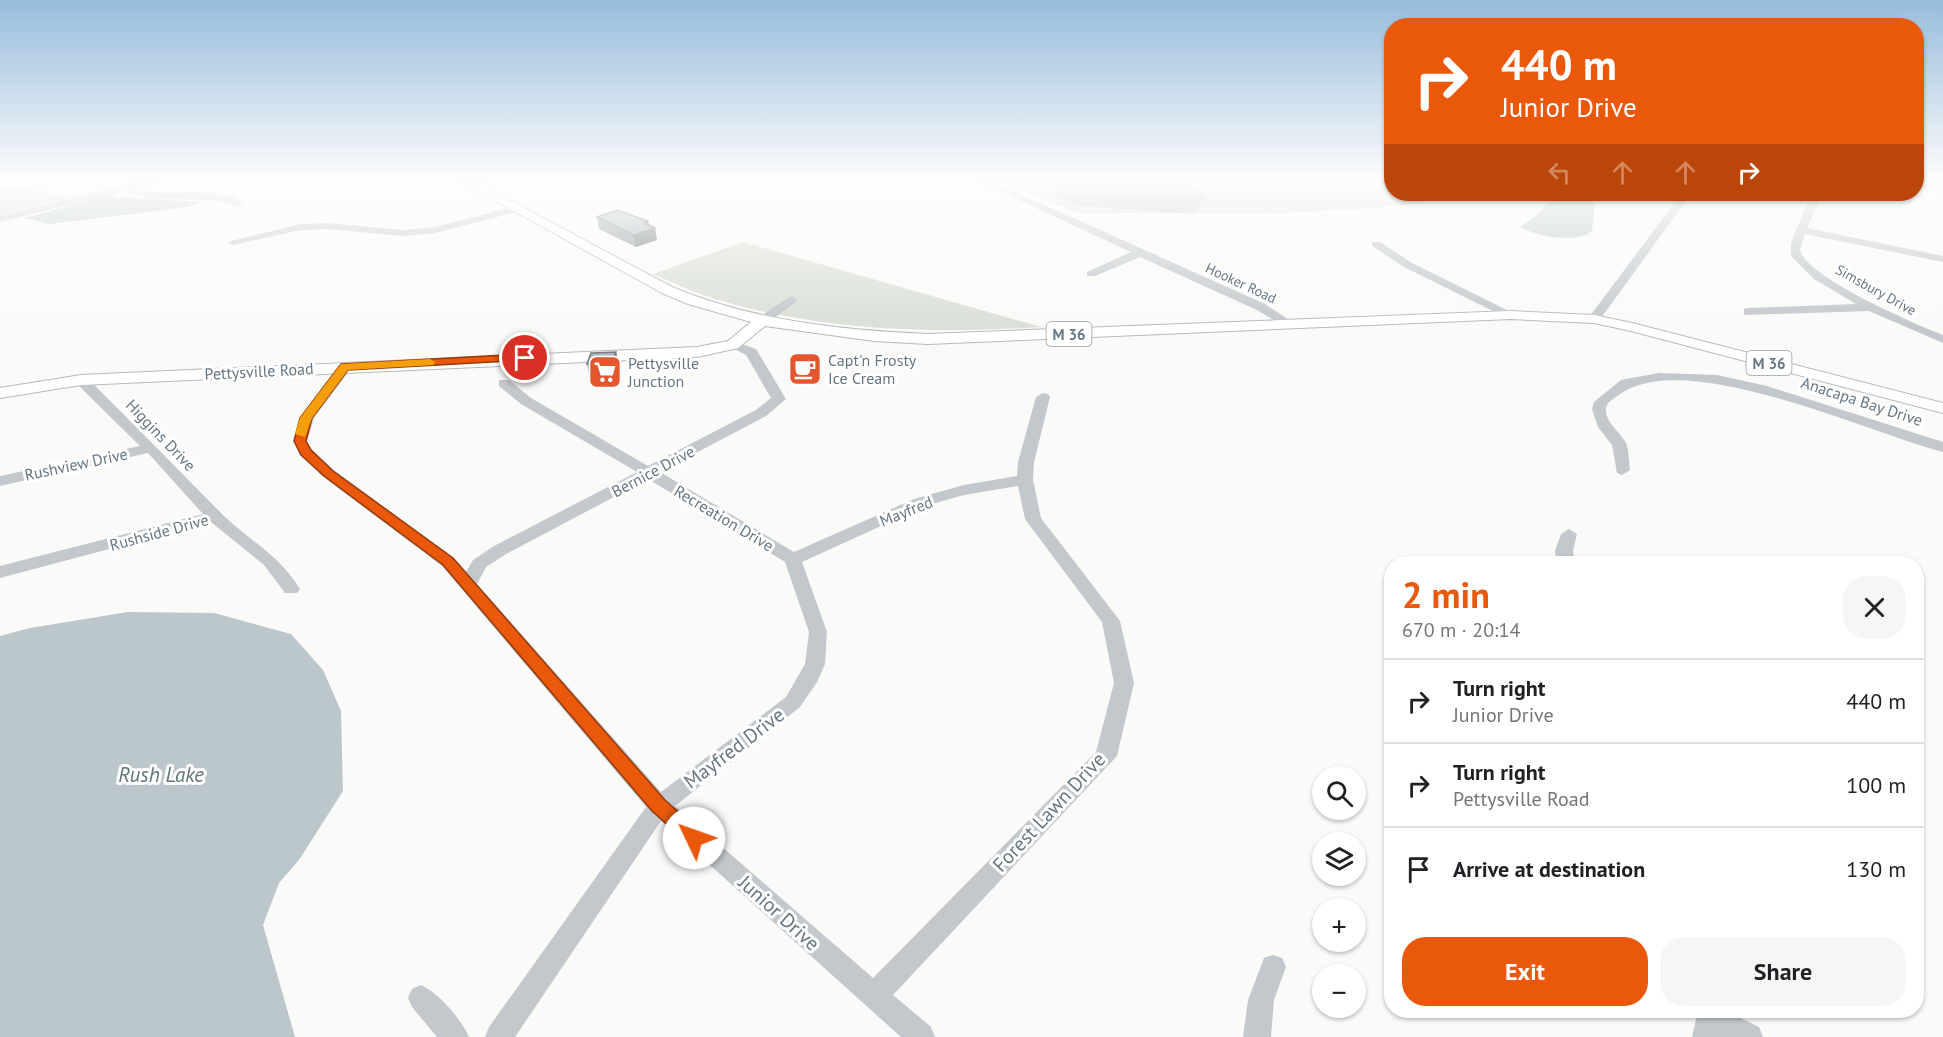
<!DOCTYPE html>
<html lang="en">
<head>
<meta charset="utf-8">
<style>
  body { margin:0; font-family:"PT Sans",sans-serif; background:#f6f6f6; color:#202124; height:100vh; display:flex; flex-direction:column; font-size:22px; white-space:nowrap }
  * { box-sizing:border-box; margin:0 }
  p { font-size:20px; color:#757577 }
  .icon { flex:none; width:33px; height:33px; fill:none; stroke:currentColor; stroke-width:2; stroke-linecap:round; stroke-linejoin:round }
  .map { position:relative; flex:1; overflow:hidden }
  .panel { position:absolute; left:1384px; top:556px; width:540px; height:462px; display:flex; flex-direction:column; background:#fff; border-radius:24px; box-shadow:0 2px 4px #0004 }
  .panel>* { flex:none }
  .banner { position:absolute; left:1384px; top:18px; width:540px; height:183px; border-radius:24px; box-shadow:0 2px 4px #0004; background:#ea580c; color:#fff; overflow:hidden }
  .fabs { position:absolute; left:1312px; top:766px; display:grid; gap:12px }
  .fabs a { display:grid; place-items:center; width:54px; height:54px; border-radius:50%; background:#fff; box-shadow:0 2px 4px #0004; font-size:30px }
  .pin { position:absolute; display:grid; place-items:center; width:51px; height:51px; color:#fff; margin:-26px; border:3px solid #fff; border-radius:50%; box-shadow:0 2px 6px #0007 }
  .me { position:absolute; width:66px; margin:-33px; rotate:312deg; stroke-linejoin:round; filter:drop-shadow(0 0 4px #0008) }
  .turn { display:flex; align-items:center; gap:21px; height:126px; padding:0 18px; font-size:27px }
  .turn .icon { width:78px; height:78px; stroke-width:2.5 }
  .turn b { display:block; font-size:42px; line-height:51px }
  .lanes { display:flex; align-items:center; height:57px; padding:0 18px; background:#0003; justify-content:center; gap:30px; direction:ltr }
  .lanes .off { opacity:.35 }
  .round { display:grid; place-items:center; flex:none; width:63px; height:63px; border-radius:24px; background:#f6f6f6 }
  .overview { display:flex; align-items:center; justify-content:space-between; height:102px; padding:0 18px }
  h1 { font-size:36px; font-weight:700; line-height:45px; color:#ea580c }
  .cta { display:flex; gap:12px; margin-top:auto; padding:12px 18px }
  .cta a { flex:1; height:69px; border-radius:24px; background:#ea580c; color:#fff; font-size:24px; font-weight:700; line-height:69px; text-align:center }
  .cta a+a { background:#f6f6f6; color:#202124 }
  ul { padding:0; list-style:none }
  li { display:flex; align-items:center; gap:18px; height:84px; padding:0 18px; border-top:2px solid #e0e0e0 }
  li div { flex:1 }
  li b { display:block; font-size:22px }
  li em { font-style:normal }
  .map>svg:first-child { display:block }
  .green { fill:#dadfd7 }
  .water { fill:#bbc7cb }
  .lines { fill:none; stroke-linecap:round; stroke-linejoin:round }
  .major-casing { stroke:#b5babe; stroke-width:2 }
  .minor { fill:#c3c8cc; fill-rule:evenodd }
  .major { fill:#fff; fill-rule:evenodd }
  .wall { fill:#929a9f }
  .shaded-wall { fill:#777d82 }
  .building { fill:#aab3b9; stroke:#777d82; stroke-width:1.5 }
  .route { fill:#ea580c; stroke:#983908; stroke-width:1.5 }
  .slow { fill:#f59e0b }
  .labels { text-anchor:middle; dominant-baseline:central; stroke-width:6; stroke-linejoin:round; paint-order:stroke }
  .far-street-label { font-size:14px; fill:#657683; stroke:#fff }
  .shield { fill:#fff; stroke:#939fa8; stroke-width:1.5 }
  .shield-label { font-size:15px; font-weight:bold; fill:#657683 }
  .poi-label { font-size:16px; fill:#657683; stroke:#fff; text-anchor:start }
  .street-label { font-size:16px; fill:#657683; stroke:#fff }
  .near-street-label { font-size:20px; fill:#657683; stroke:#fff }
  .near-water-label { font-size:21px; font-style:italic; fill:#60757c; stroke:#fff }
</style>
</head>
<body>
<div class="map">
<svg width="1943" height="1037" viewBox="0 0 1943 1037">
  <rect width="100%" height="100%" fill="#fafaf8"/>
  <!-- green -->
  <path class="green" d="M999,181H1392V194H1435L1421,204L1357,209L1286,213H1077Z
    M9,186L74,196L0,215V187Z
    M743,242L1041,327C931,334 818,331 712,298C692,292 672,282 653,274Z"/>
  <!-- water -->
  <path class="water" d="M1057,181H1183L1201,191L1206,198L1200,202L1201,207L1193,214L1075,205L1061,198L1055,191Z
    M110,194L119,197L200,202L189,207L49,224L25,218Z
    M1565,198L1587,200L1595,203L1592,231C1576,244 1537,237 1520,227L1537,215L1547,203Z
    M128,612L214,613L291,634L323,670L341,711L343,791L299,860L279,883L263,925L295,1037H0V636L30,628Z"/>
  <g class="lines">
    <defs>
      <path id="major" d="M460,181H474L672,287C753,321 841,330 928,334L1511,311L1594,315L1632,323L1943,403V413L1631,331L1594,323L1511,319L928,344L874,341L765,326L738,348L697,357L81,385L0,398V388L81,375L697,347L728,341L751,322L688,304L662,293Z"/>
    </defs>
    <!-- major casing -->
    <use href="#major" class="major-casing"/>
    <!-- minor -->
    <path class="minor" d="M139,181H157L136,188L142,191C169,196 222,186 243,203L238,206L214,200L153,199L125,191L0,222V216Z
      M978,181H991L1265,304L1295,324L1289,328L1285,327L1257,310L1140,257L1095,276H1087V272L1131,252Z
      M1917,181L1943,186V192L1917,187Z
      M1681,194H1691L1598,322H1590V316Z
      M1778,194H1822L1807,228L1943,256V262L1805,234L1800,249C1803,276 1917,325 1943,335V343L1869,311L1744,315V309L1748,308L1856,304L1814,279L1791,256V243L1808,201Z
      M517,206L522,209L521,211L435,233L403,236L327,229L301,230L232,245L227,242L301,224L327,223L403,230L435,227Z
      M1372,242H1380L1412,263L1517,315L1515,318H1507L1404,267L1372,246Z
      M791,296L797,300L795,303L766,324H758V318Z
      M733,341L756,349L786,399L766,416L660,472L794,552L914,499L964,485L1017,476L1018,462L1036,397L1043,393L1048,394L1050,397L1034,462L1033,480L1041,518L1120,621L1134,683L1117,756L893,995L931,1027L935,1037H901L661,821L515,1037H485L489,1027L646,807L442,566L322,476L301,455L293,441L300,418L340,364H350L352,367L314,418L307,441L312,450L334,470L454,558L466,572L473,560L494,546L637,472L521,404L499,386V380H509L531,398L648,466L756,410L771,398L746,355L727,345ZM648,479L785,562L809,632L805,664L786,697L661,792L477,584L486,567L506,554ZM1018,486L1025,519L1102,622L1114,683L1096,752L873,978L675,806L800,707L817,682L825,664L827,632L802,562L925,506L964,495Z
      M1659,373L1717,375L1767,386L1943,442V452C1869,433 1683,346 1619,395C1614,398 1607,402 1606,408C1605,423 1620,431 1626,443C1629,450 1629,462 1630,470L1622,475L1617,473L1612,445L1598,427L1592,409L1594,402L1621,380Z
      M81,376L86,377C131,421 174,466 218,510C247,540 277,552 300,589L297,593H285L264,565L211,522L0,578V566L203,514L148,453L0,486V476L140,446L76,383V377Z
      M1569,529L1577,534L1573,551L1575,564H1557L1555,551L1561,534Z
      M1273,955L1282,958L1286,967L1274,1000L1271,1037H1243L1248,1000L1264,958Z
      M421,985C439,993 461,1019 469,1037H437L412,1007L408,998L412,989Z
      M1698,1011H1726L1759,1027L1763,1037H1692Z"/>
    <!-- major -->
    <use href="#major" class="major"/>
  </g>
  <!-- wall -->
  <path class="wall" d="M597,217L649,225L657,240L636,247L599,229Z
    M616,352L619,366L616,376L590,378L587,364Z
    M795,357L813,363L814,372L799,375L796,366Z"/>
  <!-- shaded-wall -->
  <path class="shaded-wall" d="M648,221L650,230L655,228L657,240L636,247L633,235L644,223Z
    M616,352L619,366L616,376L612,362Z
    M813,363L814,372L799,375L798,365Z"/>
  <!-- building -->
  <path class="building" d="M618,210L648,221L644,223L655,228L633,235L597,217Z
    M616,352L612,362L587,364L591,353Z
    M809,355L813,363L798,365L795,357Z"/>
  <!-- sky -->
  <linearGradient id="sky" x2="0" y2="1"><stop stop-color="#96bcdc"/><stop offset="0.55" stop-color="#fdfdfc"/><stop offset="1" stop-color="#fdfdfc" stop-opacity="0"/></linearGradient>
  <rect width="1943" height="327" fill="url(#sky)"/>
  <!-- route -->
  <path class="route" d="M525,354L529,355V360L348,370L312,418L306,441L311,450L333,471L453,558L665,800L701,832L704,838L701,843L694,846L688,843L652,811L443,565L324,476L301,455L294,441L300,418L341,364Z"/>
  <!-- slow -->
  <path class="slow" d="M430,359L435,362L434,365L348,370L312,418L305,437L295,434L300,418L341,364Z"/>
  <!-- icons -->
  <defs>
    <symbol id="cafe-square" viewBox="-11 -11 22 22"><rect x="-9" y="-9" width="18" height="18" rx="4" fill="#e4572e" stroke="#fff"/><path d="M-5.5-4.5H6V0H3Q3 3.5 0 3.5H-2.5Q-5.5 3.5-5.5 0ZM3-3.2v2h1.7v-2ZM-6 4.5H4V6H-6Z" fill="#fff"/></symbol>
    <symbol id="supermarket-square" viewBox="-11 -11 22 22"><rect x="-9" y="-9" width="18" height="18" rx="4" fill="#e4572e" stroke="#fff"/><path d="M-6-5.5h2.5l.6 2H6L4.5 2H-2.5L-4.4-4H-6ZM-1.5 3.2a1.3 1.3 0 1 0 .1 0ZM3 3.2a1.3 1.3 0 1 0 .1 0Z" fill="#fff"/></symbol>
  </defs>
  <g fill-rule="evenodd">
    <use href="#cafe-square" x="786" y="350" width="38" height="38"/>
    <use href="#supermarket-square" x="586" y="353" width="38" height="38"/>
  </g>
  <g class="labels">
    <!-- far-street labels -->
    <g class="far-street-label">
      <text transform="translate(1241 283) rotate(25)">Hooker Road</text>
      <text transform="translate(1876 290) rotate(29)">Simsbury Drive</text>
    </g>
    <!-- shield labels -->
    <g class="shield">
      <rect x="1046.5" y="322" width="45" height="24" rx="4.5"/>
      <rect x="1746.5" y="351" width="45" height="24" rx="4.5"/>
    </g>
    <g class="shield-label">
      <text x="1069" y="334">M 36</text>
      <text x="1769" y="363">M 36</text>
    </g>
    <!-- poi labels -->
    <g class="poi-label">
      <text x="828" y="360">Capt'n Frosty<tspan x="828" dy="18">Ice Cream</tspan></text>
      <text x="628" y="363">Pettysville<tspan x="628" dy="18">Junction</tspan></text>
    </g>
    <!-- street labels -->
    <g class="street-label">
      <text transform="translate(259 371) rotate(-3)">Pettysville Road</text>
      <text transform="translate(1862 401) rotate(18)">Anacapa Bay Drive</text>
      <text transform="translate(161 435) rotate(46)">Higgins Drive</text>
      <text transform="translate(76 464) rotate(-12)">Rushview Drive</text>
      <text transform="translate(653 471) rotate(-28)">Bernice Drive</text>
      <text transform="translate(906 511) rotate(-22)">Mayfred</text>
      <text transform="translate(724 518) rotate(31)">Recreation Drive</text>
      <text transform="translate(159 532) rotate(-15)">Rushside Drive</text>
    </g>
    <!-- near-street labels -->
    <g class="near-street-label">
      <text transform="translate(734 748) rotate(-37)">Mayfred Drive</text>
      <text transform="translate(1049 812) rotate(-47)">Forest Lawn Drive</text>
      <text transform="translate(779 913) rotate(42)">Junior Drive</text>
    </g>
    <!-- near-water labels -->
    <g class="near-water-label">
      <text x="161" y="774">Rush Lake</text>
    </g>
  </g>
</svg>
<div class="fabs">
<a><svg class="icon" aria-label="search" viewBox="0 0 24 24"><circle cx="10" cy="10" r="6"/><path d="M15 15l6 6"/></svg></a>
<a><svg class="icon" aria-label="layers" viewBox="0 0 24 24"><path d="M12 4l9 5-9 5-9-5zM3 14l9 5 9-5"/></svg></a>
<a>+</a>
<a>−</a>
</div>
<div class="pin" style="left:525px;top:358px;background:#d93025"><svg class="icon" aria-label="arrive" viewBox="0 0 24 24"><path d="M6 21V4h12l-3 4 3 4H6"/></svg></div>
<svg class="me" style="left:694px;top:838px" viewBox="-20 -20 40 40"><circle r="19" fill="#fff"/><path d="M0-13L10 11 0 6-10 11z" fill="#ea580c"/></svg>
<div class="banner">
<div class="turn"><svg class="icon" aria-label="right" viewBox="0 0 24 24"><path d="M7 20v-9h11M14 6l5 5-5 5"/></svg><div><b>440 m</b>Junior Drive</div></div>
<div class="lanes"><svg class="icon off" aria-label="left" viewBox="0 0 24 24"><path d="M17 20v-9H6M10 6l-5 5 5 5"/></svg><svg class="icon off" aria-label="ahead" viewBox="0 0 24 24"><path d="M12 20V5M6 11l6-6 6 6"/></svg><svg class="icon off" aria-label="ahead" viewBox="0 0 24 24"><path d="M12 20V5M6 11l6-6 6 6"/></svg><svg class="icon" aria-label="right" viewBox="0 0 24 24"><path d="M7 20v-9h11M14 6l5 5-5 5"/></svg></div>
</div>
<section class="panel">
<div class="overview"><div><h1>2 min</h1><p>670 m · 20:14</p></div><a class="round"><svg class="icon" aria-label="close" viewBox="0 0 24 24"><path d="M6 6l12 12M18 6L6 18"/></svg></a></div>
<ul>
<li><svg class="icon" aria-label="right" viewBox="0 0 24 24"><path d="M7 20v-9h11M14 6l5 5-5 5"/></svg><div><b>Turn right</b><p>Junior Drive</p></div><em>440 m</em></li>
<li><svg class="icon" aria-label="right" viewBox="0 0 24 24"><path d="M7 20v-9h11M14 6l5 5-5 5"/></svg><div><b>Turn right</b><p>Pettysville Road</p></div><em>100 m</em></li>
<li><svg class="icon" aria-label="arrive" viewBox="0 0 24 24"><path d="M6 21V4h12l-3 4 3 4H6"/></svg><div><b>Arrive at destination</b></div><em>130 m</em></li>
</ul>
<div class="cta"><a>Exit</a><a>Share</a></div>
</section>
</div>
</body>
</html>
